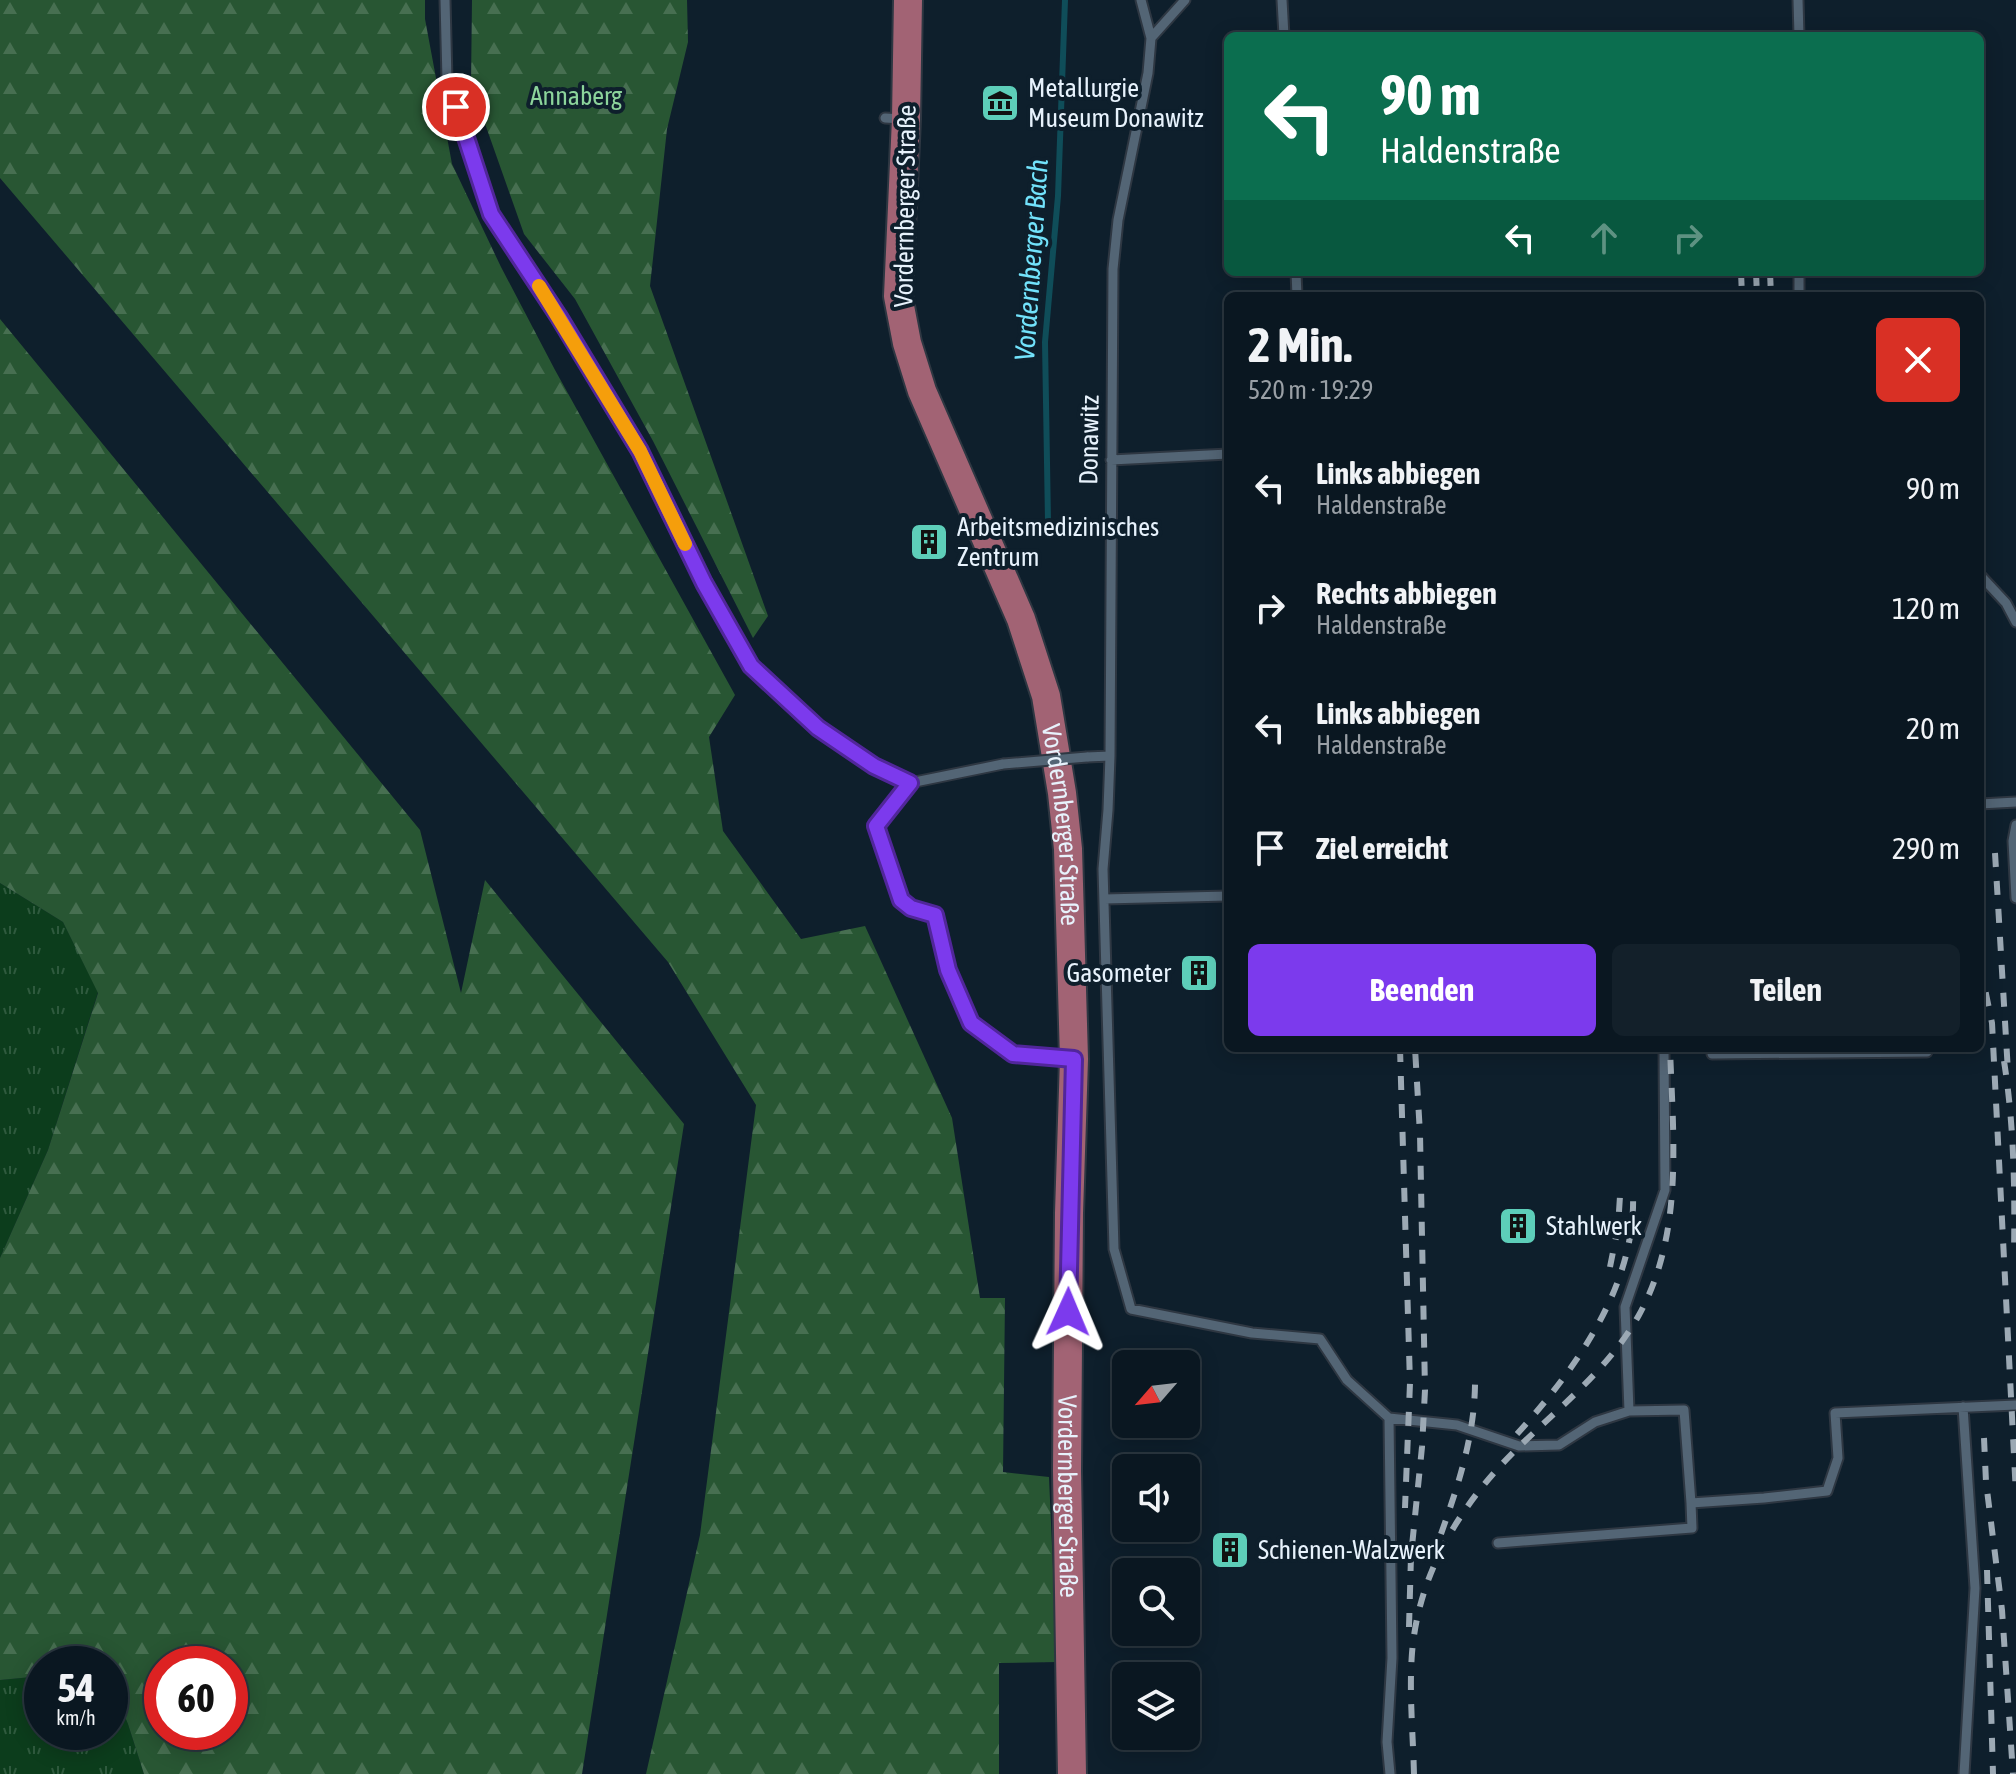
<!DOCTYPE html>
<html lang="de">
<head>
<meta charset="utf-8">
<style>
  body { margin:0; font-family:"Asap Condensed",sans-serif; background:#13202a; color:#f1f3f6; height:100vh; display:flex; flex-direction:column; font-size:30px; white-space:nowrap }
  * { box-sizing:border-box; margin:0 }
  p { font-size:26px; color:#999fa5 }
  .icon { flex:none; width:44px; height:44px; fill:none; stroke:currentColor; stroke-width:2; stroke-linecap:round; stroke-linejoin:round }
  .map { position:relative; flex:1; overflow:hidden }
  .details { position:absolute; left:1224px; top:292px; width:760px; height:760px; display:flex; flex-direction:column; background:#0a1721; border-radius:12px; box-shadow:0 4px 20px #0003,0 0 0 2px #2a363f }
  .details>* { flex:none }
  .banner { position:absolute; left:1224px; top:32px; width:760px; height:244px; border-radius:12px; box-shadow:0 4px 20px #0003,0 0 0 2px #2a363f; background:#0b6e4f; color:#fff; overflow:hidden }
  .needle { width:52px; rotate:242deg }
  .tools { position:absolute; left:1112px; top:1350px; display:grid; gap:16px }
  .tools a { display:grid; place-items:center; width:88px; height:88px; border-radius:12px; background:#0a1721; box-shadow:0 4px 20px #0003,0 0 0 2px #2a363f; font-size:40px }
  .speed { position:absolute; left:24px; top:1646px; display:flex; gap:16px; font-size:40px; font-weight:700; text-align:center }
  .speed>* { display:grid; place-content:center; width:104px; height:104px; border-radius:50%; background:#0a1721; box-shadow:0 4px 20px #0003,0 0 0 2px #2a363f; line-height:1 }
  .speed small { font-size:20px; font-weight:400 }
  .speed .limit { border:12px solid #d22; background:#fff; color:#111 }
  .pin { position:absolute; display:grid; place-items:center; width:68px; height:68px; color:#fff; margin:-34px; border:4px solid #fff; border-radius:50%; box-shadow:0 2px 8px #0007 }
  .me { position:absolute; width:88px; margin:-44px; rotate:1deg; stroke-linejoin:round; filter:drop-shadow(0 0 6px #0008) }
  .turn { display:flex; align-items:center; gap:28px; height:168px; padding:0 24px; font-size:36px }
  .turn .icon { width:104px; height:104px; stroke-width:2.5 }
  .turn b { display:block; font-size:56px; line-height:68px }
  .lanes { display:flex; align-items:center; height:76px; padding:0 24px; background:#0003; justify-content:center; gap:40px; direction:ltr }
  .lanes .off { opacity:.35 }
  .round { display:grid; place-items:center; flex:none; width:84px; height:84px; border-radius:12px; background:#13202a }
  .overview { display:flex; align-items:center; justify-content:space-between; height:136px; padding:0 24px }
  h1 { font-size:48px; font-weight:700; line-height:60px }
  .primary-button { display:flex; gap:16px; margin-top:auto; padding:16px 24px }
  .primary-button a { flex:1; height:92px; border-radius:12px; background:#7c3aed; color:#fff; font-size:32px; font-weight:700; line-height:92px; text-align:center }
  .primary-button a+a { background:#13202a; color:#f1f3f6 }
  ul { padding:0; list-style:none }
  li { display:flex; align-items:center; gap:24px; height:120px; padding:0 24px }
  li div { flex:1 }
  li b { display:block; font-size:30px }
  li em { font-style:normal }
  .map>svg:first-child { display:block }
  .grass { fill:url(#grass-tufts) }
  .forest { fill:url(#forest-firs); fill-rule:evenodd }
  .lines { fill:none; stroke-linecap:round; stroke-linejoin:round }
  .stream { stroke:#0f4d59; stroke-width:6 }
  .lane-casing { stroke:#2e3742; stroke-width:13 }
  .primary-casing { stroke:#2e3742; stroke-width:32 }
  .lane { stroke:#536575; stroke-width:9 }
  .primary { stroke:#a26374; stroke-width:28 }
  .rail { stroke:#9ca9b4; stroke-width:6; stroke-dasharray:14 14; stroke-linecap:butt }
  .lane-bridge-casing { stroke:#2e3742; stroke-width:13; stroke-linecap:butt }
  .lane-bridge { stroke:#536575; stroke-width:9 }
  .route-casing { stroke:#51269a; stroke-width:20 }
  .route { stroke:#7c3aed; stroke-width:14 }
  .slow { stroke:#f59e0b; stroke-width:14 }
  .labels { text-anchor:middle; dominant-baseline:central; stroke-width:8; stroke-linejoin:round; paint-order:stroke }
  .poi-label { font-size:26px; fill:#e7f2fc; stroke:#0e1f2c; text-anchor:start }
  .park-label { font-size:26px; fill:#8cd49b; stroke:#0e1f2c }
  .street-label { font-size:26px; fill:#e7f2fc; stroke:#0e1f2c }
  .water-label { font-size:28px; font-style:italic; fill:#72e2fb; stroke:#0e1f2c }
</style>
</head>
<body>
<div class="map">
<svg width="2016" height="1774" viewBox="0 0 2016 1774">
  <defs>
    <pattern id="grass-tufts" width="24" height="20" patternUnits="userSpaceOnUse" patternTransform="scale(2)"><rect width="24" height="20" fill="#0c3d1c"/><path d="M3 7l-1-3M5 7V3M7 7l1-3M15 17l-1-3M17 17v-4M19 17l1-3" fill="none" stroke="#2f5a3e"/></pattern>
    <pattern id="forest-firs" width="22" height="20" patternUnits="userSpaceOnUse" patternTransform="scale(2)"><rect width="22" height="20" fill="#285633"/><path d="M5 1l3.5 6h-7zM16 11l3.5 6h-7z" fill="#476f51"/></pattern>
  </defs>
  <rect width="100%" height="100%" fill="#0e1f2c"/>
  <!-- grass -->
  <path class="grass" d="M0,883L63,922L98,992L48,1150L0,1258Z
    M42,1676V1732H110V1681L128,1724L144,1774H0V1680Z"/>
  <!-- forest -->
  <path class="forest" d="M0,0H425V19L452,164L501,267L555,370L735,695L709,737L723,831L801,939L865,926L952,1118L980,1298H1005L1003,1472L1049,1477L1057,1662L999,1663V1774H646L700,1535L756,1105L668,962L0,178Z
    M472,0H687L688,42L667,129L650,286L768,616L753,638L653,441L575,299L524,234L471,84Z
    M0,319L420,830L461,993L485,880L684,1124L582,1774H144L128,1724L110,1681V1664H103L98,1650L86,1664H42V1676L0,1680V1258L48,1150L98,993L63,922L0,883ZM162,1664H230V1732H162Z"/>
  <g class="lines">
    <!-- stream -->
    <path class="stream" d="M1048,522L1045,342L1058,196L1065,0"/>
    <defs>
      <path id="lane" d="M445,0L447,80L491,214L559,317L640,451L704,583L751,666L818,728L874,766L910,783
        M1141,0L1151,38L1148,73L1118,220L1113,269L1110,756L1108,810L1103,869L1114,1249L1131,1309L1252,1333L1320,1339L1347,1380L1389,1418L1457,1425L1519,1446L1559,1445L1595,1422L1629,1411L1684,1410L1691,1503L1764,1498L1827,1491L1838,1458L1835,1413L2016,1405
        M1282,0L1284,36
        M1798,0L1799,36
        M1151,38L1185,0
        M885,118L903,119
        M1296,272L1297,296
        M1799,272V296
        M1111,460L1228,454
        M1980,575L2006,603L2016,622
        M1087,757L1110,756
        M910,783L876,826L901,900L911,908L935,915L948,970L971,1023L1013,1054L1071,1059
        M910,783L1003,764
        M1980,804L2016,802
        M2016,825L2013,841L2016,898
        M1104,899L1228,896
        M1712,1048V1054L1927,1052V1048
        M1963,1407L1975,1588L1964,1774
        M1629,1411L1625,1307L1665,1190L1664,1048
        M1389,1418L1392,1658L1387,1742L1390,1774
        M1498,1543L1692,1528L1691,1503"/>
      <g id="primary">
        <path id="s1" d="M908,0L906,119L898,296L907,343L922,391L1021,619L1046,696L1062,793L1068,849L1074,1059L1069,1213L1067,1471L1072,1774"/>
      </g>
    </defs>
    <!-- lane casing -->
    <use href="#lane" class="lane-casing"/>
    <!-- primary casing -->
    <use href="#primary" class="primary-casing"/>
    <!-- lane -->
    <use href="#lane" class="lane"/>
    <!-- primary -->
    <use href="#primary" class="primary"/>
    <!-- rail -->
    <path class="rail" d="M1741,272L1742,296
      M1756,272L1757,296
      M1770,272L1771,296
      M1995,853L2008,1072
      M1980,965L1992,1023L2016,1495
      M1400,1048L1410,1383L1405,1508
      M2004,1061C2014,1124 2015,1189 2014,1253
      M1610,1267L1618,1227L1620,1196
      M1517,1434C1575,1370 1636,1286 1633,1195
      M1984,1438L1986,1482L2002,1610L2013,1774
      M1441,1534C1459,1483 1476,1432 1475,1376
      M1987,1570L1993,1774
      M1409,1627L1411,1556L1422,1447L1425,1390L1420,1134L1415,1048
      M1414,1774C1413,1734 1409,1693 1412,1653C1419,1568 1465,1497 1526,1440C1567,1401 1611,1365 1639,1315C1684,1233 1673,1138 1670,1048"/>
    <defs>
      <path id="lane-bridge" d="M1003,764L1087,757"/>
    </defs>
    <!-- lane-bridge casing -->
    <use href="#lane-bridge" class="lane-bridge-casing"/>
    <!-- lane-bridge -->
    <use href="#lane-bridge" class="lane-bridge"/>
  </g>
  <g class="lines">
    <defs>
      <path id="route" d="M456,107L491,214L559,317L640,451L704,583L751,666L818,728L874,766L910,783L876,826L901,900L911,908L935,915L948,970L971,1023L1013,1054L1074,1059L1068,1312"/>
    </defs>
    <!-- route casing -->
    <use href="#route" class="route-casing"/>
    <!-- route -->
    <use href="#route" class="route"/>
    <!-- slow -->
    <path class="slow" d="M539,286L640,451L685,544"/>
  </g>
  <!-- icons -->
  <defs>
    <symbol id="museum-square" viewBox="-11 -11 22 22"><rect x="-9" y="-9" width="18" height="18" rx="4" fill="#5dceb9" stroke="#0e1f2c"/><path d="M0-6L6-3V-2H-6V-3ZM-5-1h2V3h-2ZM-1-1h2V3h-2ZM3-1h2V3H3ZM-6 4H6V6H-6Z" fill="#111"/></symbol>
    <symbol id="building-square" viewBox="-11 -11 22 22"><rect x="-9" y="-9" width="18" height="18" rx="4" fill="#5dceb9" stroke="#0e1f2c"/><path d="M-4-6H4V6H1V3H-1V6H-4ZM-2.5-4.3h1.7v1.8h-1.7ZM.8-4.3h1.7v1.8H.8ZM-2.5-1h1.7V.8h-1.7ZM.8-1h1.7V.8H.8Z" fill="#111"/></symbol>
  </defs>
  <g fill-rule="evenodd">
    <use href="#museum-square" x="978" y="81" width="44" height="44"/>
    <use href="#building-square" x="907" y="520" width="44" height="44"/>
    <use href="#building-square" x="1177" y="951" width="44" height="44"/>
    <use href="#building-square" x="1496" y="1204" width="44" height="44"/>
    <use href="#building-square" x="1208" y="1528" width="44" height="44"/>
  </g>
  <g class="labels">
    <!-- poi labels -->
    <g class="poi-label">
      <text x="1028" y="88">Metallurgie<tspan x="1028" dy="30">Museum Donawitz</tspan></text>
      <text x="957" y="527">Arbeitsmedizinisches<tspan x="957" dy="30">Zentrum</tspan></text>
      <text x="1171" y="973" text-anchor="end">Gasometer</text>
      <text x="1546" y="1226">Stahlwerk</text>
      <text x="1258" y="1550">Schienen-Walzwerk</text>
    </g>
    <!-- park labels -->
    <g class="park-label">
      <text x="576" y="96">Annaberg</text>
    </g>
    <!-- street labels -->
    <g class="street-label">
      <text transform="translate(905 206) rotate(-89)">Vordernberger Straße</text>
      <text transform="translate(1089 440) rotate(-89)">Donawitz</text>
      <text stroke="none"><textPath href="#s1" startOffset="854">Vordernberger Straße</textPath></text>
      <text stroke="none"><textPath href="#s1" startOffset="1526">Vordernberger Straße</textPath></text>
    </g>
    <!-- water labels -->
    <g class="water-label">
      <text transform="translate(1031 260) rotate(-86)">Vordernberger Bach</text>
    </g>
  </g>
</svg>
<div class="tools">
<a><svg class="needle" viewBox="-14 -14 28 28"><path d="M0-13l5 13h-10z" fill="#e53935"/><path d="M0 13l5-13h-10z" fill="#999fa5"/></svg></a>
<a><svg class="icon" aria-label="sound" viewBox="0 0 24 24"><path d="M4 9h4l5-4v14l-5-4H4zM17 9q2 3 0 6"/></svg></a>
<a><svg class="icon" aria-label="search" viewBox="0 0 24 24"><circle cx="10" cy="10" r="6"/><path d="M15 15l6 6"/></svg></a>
<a><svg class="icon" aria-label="layers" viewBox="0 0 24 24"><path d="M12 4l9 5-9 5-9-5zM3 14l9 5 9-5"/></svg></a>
</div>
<div class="speed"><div>54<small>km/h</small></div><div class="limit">60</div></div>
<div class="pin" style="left:456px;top:107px;background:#d93025"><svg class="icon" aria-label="arrive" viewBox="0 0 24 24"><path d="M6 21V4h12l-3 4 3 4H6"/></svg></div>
<svg class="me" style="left:1068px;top:1312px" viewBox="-20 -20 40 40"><path d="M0-17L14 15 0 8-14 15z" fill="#7c3aed" stroke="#fff" stroke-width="4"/></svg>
<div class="banner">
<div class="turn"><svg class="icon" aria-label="left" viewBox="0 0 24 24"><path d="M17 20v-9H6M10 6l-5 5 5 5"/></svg><div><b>90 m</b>Haldenstraße</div></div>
<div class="lanes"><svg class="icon" aria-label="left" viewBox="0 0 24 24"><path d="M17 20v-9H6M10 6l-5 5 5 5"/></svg><svg class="icon off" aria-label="ahead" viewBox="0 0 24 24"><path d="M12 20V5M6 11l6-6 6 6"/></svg><svg class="icon off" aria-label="right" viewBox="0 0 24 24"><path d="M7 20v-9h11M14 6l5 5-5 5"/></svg></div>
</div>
<section class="details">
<div class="overview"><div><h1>2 Min.</h1><p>520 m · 19:29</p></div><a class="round" style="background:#d93025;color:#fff"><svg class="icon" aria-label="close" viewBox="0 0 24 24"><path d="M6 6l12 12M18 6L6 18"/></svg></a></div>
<ul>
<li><svg class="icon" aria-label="left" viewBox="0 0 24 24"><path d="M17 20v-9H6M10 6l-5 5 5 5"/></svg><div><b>Links abbiegen</b><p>Haldenstraße</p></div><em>90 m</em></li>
<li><svg class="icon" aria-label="right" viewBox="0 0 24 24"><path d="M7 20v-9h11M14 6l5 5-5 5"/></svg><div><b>Rechts abbiegen</b><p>Haldenstraße</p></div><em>120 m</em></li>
<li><svg class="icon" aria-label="left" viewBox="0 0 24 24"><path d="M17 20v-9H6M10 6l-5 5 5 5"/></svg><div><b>Links abbiegen</b><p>Haldenstraße</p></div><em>20 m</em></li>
<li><svg class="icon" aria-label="arrive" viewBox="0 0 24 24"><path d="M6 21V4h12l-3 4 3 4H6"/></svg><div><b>Ziel erreicht</b></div><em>290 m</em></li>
</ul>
<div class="primary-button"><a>Beenden</a><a>Teilen</a></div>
</section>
</div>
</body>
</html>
